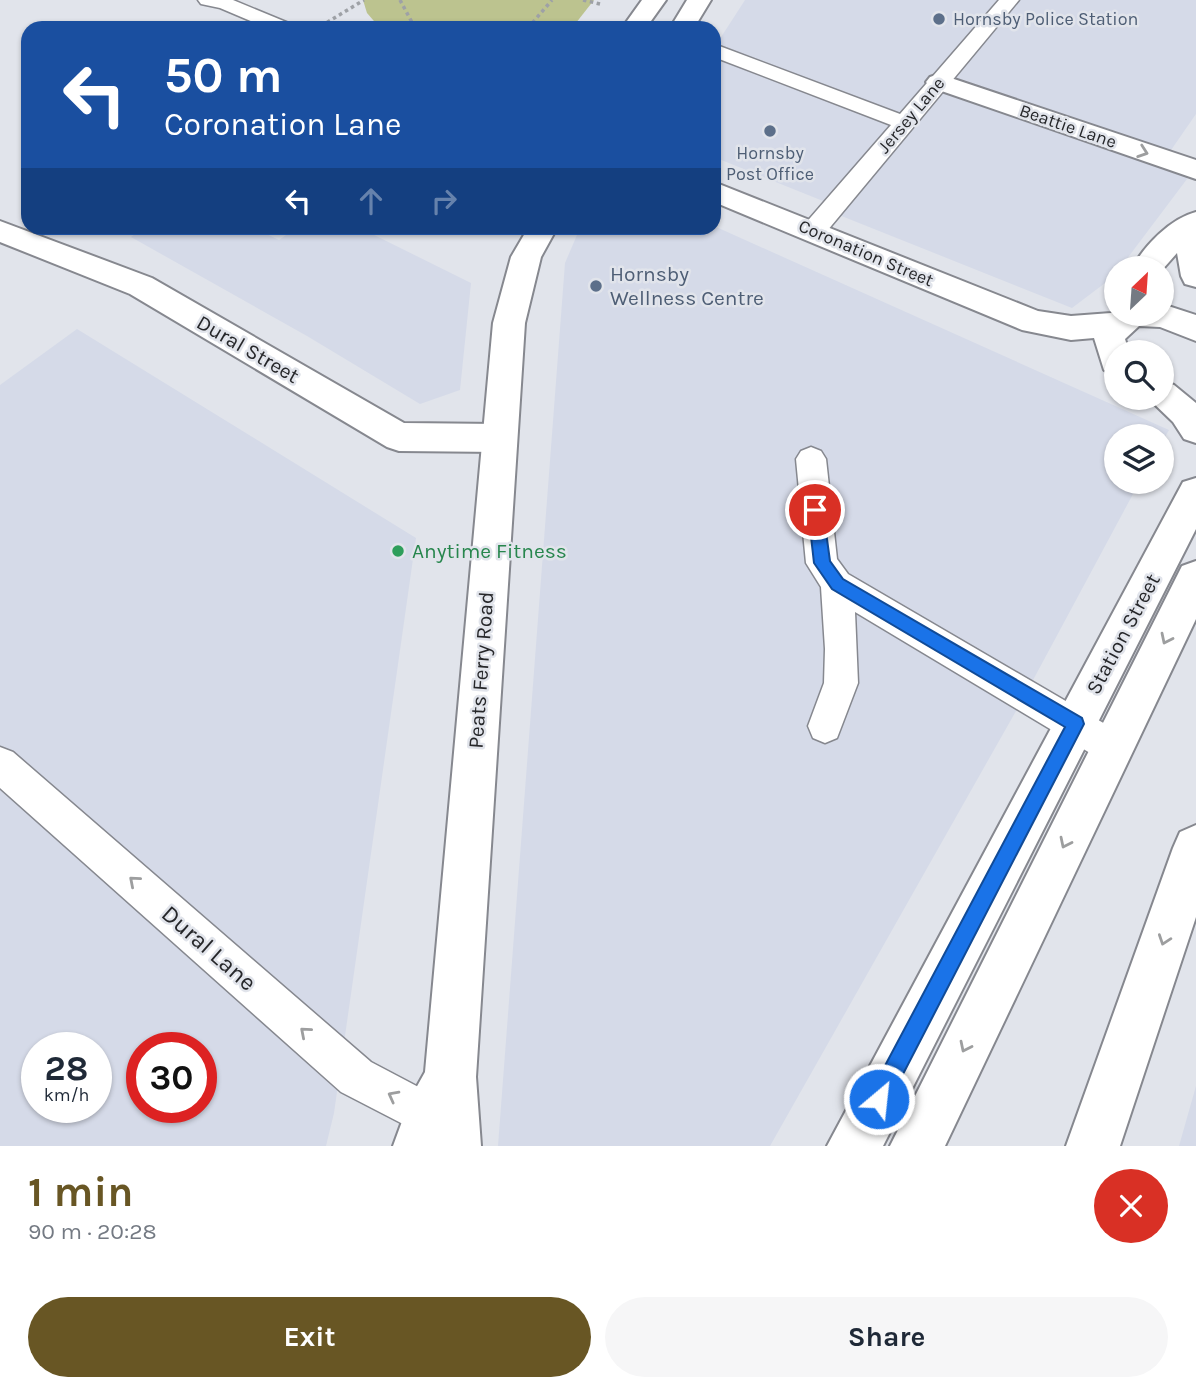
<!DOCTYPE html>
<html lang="en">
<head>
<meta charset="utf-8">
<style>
  body { margin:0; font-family:Karla,sans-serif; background:#f6f6f7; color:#1f2937; height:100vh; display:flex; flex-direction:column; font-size:26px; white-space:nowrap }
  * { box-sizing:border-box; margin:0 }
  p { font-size:23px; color:#747a83 }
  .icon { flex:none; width:38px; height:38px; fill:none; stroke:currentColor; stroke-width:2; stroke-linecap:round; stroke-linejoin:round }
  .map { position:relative; height:1146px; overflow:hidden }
  .panel { display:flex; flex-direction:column; background:#fff; flex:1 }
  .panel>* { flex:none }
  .banner { position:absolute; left:21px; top:21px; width:700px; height:214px; border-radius:21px; box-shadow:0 2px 5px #0004; background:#1a4fa0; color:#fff; overflow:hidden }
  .needle { width:46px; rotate:25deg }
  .buttons { position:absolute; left:1104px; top:256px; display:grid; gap:14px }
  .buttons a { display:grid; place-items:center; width:70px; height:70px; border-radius:50%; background:#fff; box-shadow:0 2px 5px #0004; font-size:35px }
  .speed { position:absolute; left:21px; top:1032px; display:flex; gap:14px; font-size:35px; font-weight:700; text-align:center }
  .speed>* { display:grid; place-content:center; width:91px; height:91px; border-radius:50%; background:#fff; box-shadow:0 2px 5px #0004; line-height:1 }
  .speed small { font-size:18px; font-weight:400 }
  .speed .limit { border:10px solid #d22; background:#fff; color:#111 }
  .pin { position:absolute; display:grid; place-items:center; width:60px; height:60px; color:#fff; margin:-30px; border:4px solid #fff; border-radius:50%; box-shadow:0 2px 7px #0007 }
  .me { position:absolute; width:77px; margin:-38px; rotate:28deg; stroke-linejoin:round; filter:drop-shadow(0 0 5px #0008) }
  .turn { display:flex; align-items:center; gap:24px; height:147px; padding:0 28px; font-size:32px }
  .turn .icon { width:91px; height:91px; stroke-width:2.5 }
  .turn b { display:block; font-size:49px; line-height:60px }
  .lanes { display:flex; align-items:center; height:66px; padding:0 28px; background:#0003; justify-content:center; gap:35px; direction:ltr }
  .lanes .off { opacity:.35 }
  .round { display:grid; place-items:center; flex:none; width:74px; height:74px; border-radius:37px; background:#f6f6f7 }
  .headline { display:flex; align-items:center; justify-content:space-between; height:119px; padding:0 28px }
  h1 { font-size:42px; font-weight:700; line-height:52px; color:#685624 }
  .button { display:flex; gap:14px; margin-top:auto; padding:14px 28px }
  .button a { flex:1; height:80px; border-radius:42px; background:#685624; color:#fff; font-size:28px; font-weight:700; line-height:80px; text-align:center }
  .button a+a { background:#f6f6f7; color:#1f2937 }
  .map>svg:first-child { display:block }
  .built { fill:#d5dae8; fill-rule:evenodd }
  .green { fill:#bcc38f }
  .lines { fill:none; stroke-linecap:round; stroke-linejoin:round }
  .service-casing { stroke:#86888f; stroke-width:3 }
  .minor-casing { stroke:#86888f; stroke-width:4 }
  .secondary-casing { stroke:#86888f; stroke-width:4 }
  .path { stroke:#9ea1a6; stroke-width:3.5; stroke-dasharray:3.5 3.5; stroke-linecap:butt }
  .service { fill:#fff; fill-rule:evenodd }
  .minor { fill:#fff; fill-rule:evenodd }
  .secondary { fill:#fff; fill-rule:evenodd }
  .oneway { stroke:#9d9e9f }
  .route { fill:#1a73e8; stroke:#114b97; stroke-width:2 }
  .service-dot { fill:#5c6f8a; stroke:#e1e4eb; stroke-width:2.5 }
  .leisure-dot { fill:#2e9e5b; stroke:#e1e4eb; stroke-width:2.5 }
  .labels { text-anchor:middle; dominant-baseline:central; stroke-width:5; stroke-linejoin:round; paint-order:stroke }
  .far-service-label { font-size:18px; fill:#4e5e75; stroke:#e1e4eb; text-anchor:start }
  .far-street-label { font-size:18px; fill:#26272a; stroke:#e1e4eb }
  .service-label { font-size:21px; fill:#4e5e75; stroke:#e1e4eb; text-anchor:start }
  .street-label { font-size:21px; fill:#26272a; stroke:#e1e4eb }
  .leisure-label { font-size:21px; fill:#27864d; stroke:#e1e4eb; text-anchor:start }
  .near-street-label { font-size:24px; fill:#26272a; stroke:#e1e4eb }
</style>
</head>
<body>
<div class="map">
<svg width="1196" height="1146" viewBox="0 0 1196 1146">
  <rect width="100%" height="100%" fill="#e1e4eb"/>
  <!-- built -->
  <path class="built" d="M745,0H1196V114L1169,153L936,76L823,201L714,157V48Z
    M945,90L1190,175L1120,268H1116L1113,277L1072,308L839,215Z
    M714,226L1169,430L1162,442V436H1116V481H1140L1025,695L770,1146H498L565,263L580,228Z
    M144,228H254L279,240L296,228H360L471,283L460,390L420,404L307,336L131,237Z
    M77,329L416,538L334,1113L326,1146H0V385ZM37,1048H96V1108H37ZM142,1048H201V1108H142Z
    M1196,1086V1146H1179Z"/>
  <!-- green -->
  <path class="green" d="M363,0H594L572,28H380L367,13Z"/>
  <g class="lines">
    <defs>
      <path id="service" d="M198,0H233L291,24L294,28H267L220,8L201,4Z
        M999,0H1019L822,237L813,239L804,237L801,231L804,225L891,125L714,57V44L900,114Z
        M811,447L821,451L826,459L837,559L848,574L1124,735L1130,747L1124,759L1112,764L1100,759L855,612L858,683L837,738L825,743L813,738L808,726L824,683L825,649L821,587L806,563L796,459L801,451Z
        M0,747L13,752L371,1062L445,1101L452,1116L445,1131L430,1138L341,1092L0,788Z"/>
      <path id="minor" d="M939,74L1196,160V179L930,87L926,82L930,77Z
        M714,182L1038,311L1071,316L1111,313L1116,310V313H1162V304L1196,315V341L1160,327L1139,326L1125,339L1129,352H1116V373L1104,370L1094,338L1071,340L1022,330L714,202Z
        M1196,212V287L1185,284L1181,276L1177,253L1162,270V268H1132C1145,245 1170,219 1196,212Z
        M0,221L152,278L404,423L499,424L511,428L516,438L511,448L499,452L399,451L387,447L130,294L0,242Z
        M1162,381L1174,385L1196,403V443L1184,439L1173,422L1147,397H1162Z
        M1196,478V529L883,1146H827L1183,482Z
        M1196,561V619L945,1146H890L1182,566Z
        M1196,825V917L1120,1146H1066L1173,848L1180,832Z"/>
      <path id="secondary" d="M642,0H666L646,28H622Z
        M687,0H711L694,28H670Z
        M528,228H557L541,257L525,323L476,1077L481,1146H393L411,1097L425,1072L493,323L511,257Z"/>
    </defs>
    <!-- service casing -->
    <use href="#service" class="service-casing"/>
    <!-- minor casing -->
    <use href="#minor" class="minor-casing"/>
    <!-- secondary casing -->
    <use href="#secondary" class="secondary-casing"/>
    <!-- path -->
    <path class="path" d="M400,0L415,28
      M583,0L600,4
      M321,26L364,0
      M528,28L552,0"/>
    <!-- service -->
    <use href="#service" class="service"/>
    <!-- minor -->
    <use href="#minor" class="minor"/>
    <!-- secondary -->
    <use href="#secondary" class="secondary"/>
  </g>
  <!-- one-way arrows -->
  <defs><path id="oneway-chevron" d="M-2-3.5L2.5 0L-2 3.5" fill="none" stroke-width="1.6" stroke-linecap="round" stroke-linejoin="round" transform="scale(1.75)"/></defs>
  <g class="oneway">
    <use href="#oneway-chevron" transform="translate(1143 152) rotate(19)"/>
    <use href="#oneway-chevron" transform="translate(1166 639) rotate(116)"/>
    <use href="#oneway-chevron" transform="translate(1065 843) rotate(116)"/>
    <use href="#oneway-chevron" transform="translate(134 881) rotate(-139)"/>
    <use href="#oneway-chevron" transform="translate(1164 940) rotate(109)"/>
    <use href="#oneway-chevron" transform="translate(305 1032) rotate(-139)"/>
    <use href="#oneway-chevron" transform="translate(965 1047) rotate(116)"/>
    <use href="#oneway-chevron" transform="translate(393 1096) rotate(-152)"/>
  </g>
  <!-- route -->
  <path class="route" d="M815,504L823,510L830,561L843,579L1082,718L1084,724L886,1107L879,1110L871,1107L868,1099L871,1092L1065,727L832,589L814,563L808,510Z"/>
  <!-- markers -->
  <g class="service-dot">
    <circle cx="939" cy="19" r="7"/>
    <circle cx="770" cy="131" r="7"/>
    <circle cx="596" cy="286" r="7"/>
  </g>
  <circle class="leisure-dot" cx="398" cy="551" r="7"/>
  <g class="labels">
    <!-- far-service labels -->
    <g class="far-service-label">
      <text x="953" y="19">Hornsby Police Station</text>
      <text x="770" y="153" text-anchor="middle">Hornsby<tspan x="770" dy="21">Post Office</tspan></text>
    </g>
    <!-- far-street labels -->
    <g class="far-street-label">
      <text transform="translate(911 115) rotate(-50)">Jersey Lane</text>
      <text transform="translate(1068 126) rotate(19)">Beattie Lane</text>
      <text transform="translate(866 253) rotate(23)">Coronation Street</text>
    </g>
    <!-- service labels -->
    <g class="service-label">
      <text x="610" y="274">Hornsby<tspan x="610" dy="24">Wellness Centre</tspan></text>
    </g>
    <!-- street labels -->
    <g class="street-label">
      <text transform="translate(248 349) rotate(30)">Dural Street</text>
      <text transform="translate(1123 634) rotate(-62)">Station Street</text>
      <text transform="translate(481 670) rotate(-86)">Peats Ferry Road</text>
    </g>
    <!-- leisure labels -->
    <g class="leisure-label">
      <text x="412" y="551">Anytime Fitness</text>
    </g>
    <!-- near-street labels -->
    <g class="near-street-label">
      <text transform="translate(209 948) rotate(41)">Dural Lane</text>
    </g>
  </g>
</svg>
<div class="buttons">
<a><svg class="needle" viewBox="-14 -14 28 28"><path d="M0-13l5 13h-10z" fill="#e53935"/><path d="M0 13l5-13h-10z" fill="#747a83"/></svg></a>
<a><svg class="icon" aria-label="search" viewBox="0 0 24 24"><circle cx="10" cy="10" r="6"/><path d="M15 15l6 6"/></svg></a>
<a><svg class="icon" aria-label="layers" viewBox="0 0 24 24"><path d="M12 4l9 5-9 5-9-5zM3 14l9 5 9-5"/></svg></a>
</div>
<div class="speed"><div>28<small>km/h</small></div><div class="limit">30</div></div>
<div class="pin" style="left:815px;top:510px;background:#d93025"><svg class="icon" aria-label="arrive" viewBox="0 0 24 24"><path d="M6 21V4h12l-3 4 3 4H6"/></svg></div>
<svg class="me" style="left:879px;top:1099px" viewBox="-20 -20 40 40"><circle r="17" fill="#1a73e8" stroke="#fff" stroke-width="3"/><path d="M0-11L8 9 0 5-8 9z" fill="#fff"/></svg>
<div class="banner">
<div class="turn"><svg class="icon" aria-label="left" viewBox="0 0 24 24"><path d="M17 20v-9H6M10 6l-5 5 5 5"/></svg><div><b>50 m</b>Coronation Lane</div></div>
<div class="lanes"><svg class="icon" aria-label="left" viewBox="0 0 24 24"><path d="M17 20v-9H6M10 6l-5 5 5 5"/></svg><svg class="icon off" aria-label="ahead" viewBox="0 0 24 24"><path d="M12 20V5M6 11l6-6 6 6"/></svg><svg class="icon off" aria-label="right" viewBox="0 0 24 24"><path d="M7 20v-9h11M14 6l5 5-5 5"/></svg></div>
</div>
</div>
<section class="panel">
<div class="headline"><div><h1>1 min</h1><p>90 m · 20:28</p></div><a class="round" style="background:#d93025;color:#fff"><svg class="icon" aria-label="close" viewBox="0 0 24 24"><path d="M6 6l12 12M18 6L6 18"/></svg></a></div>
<div class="button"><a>Exit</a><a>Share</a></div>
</section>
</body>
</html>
